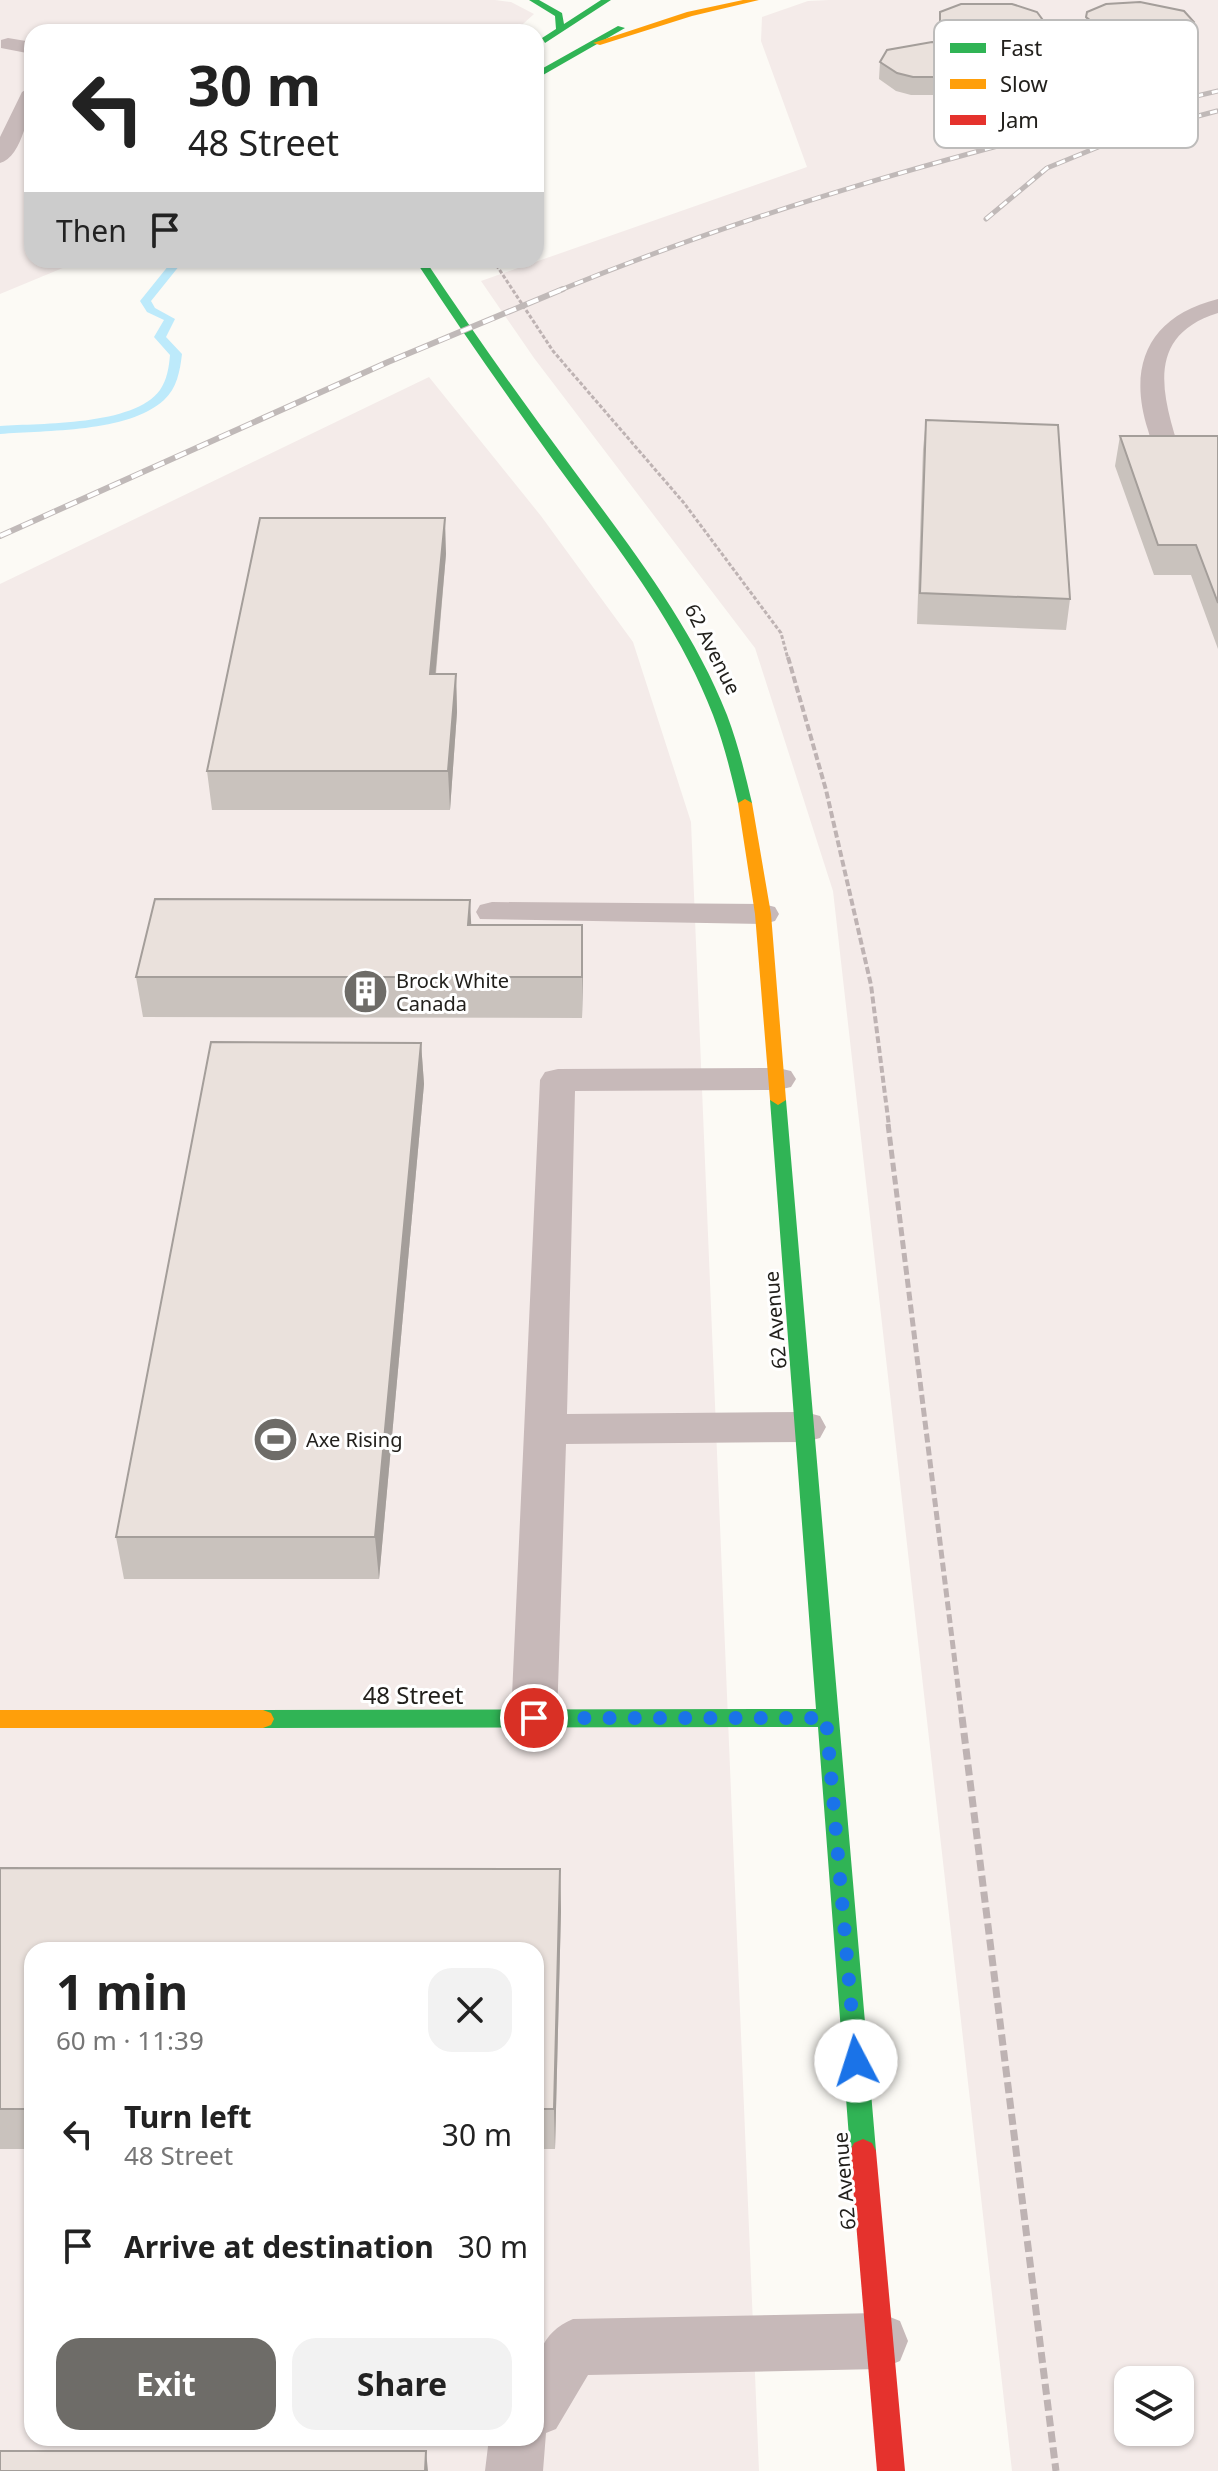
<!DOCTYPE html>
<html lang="en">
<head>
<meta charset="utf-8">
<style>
  body { margin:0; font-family:"Noto Sans",sans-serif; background:#f2f2f2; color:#222; height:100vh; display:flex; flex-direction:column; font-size:30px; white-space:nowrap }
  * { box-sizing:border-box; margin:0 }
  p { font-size:26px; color:#767676 }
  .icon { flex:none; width:44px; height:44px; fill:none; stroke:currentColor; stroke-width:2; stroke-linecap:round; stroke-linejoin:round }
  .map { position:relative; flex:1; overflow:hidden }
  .side { position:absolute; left:24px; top:1942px; width:520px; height:504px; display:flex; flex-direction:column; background:#fff; border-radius:24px; box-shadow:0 2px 6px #0004 }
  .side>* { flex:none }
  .banner { position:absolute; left:24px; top:24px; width:520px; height:244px; border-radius:24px; box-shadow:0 2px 6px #0004; background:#fff; color:#222; overflow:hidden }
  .tools { position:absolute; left:1114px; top:2366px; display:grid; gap:16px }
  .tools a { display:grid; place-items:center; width:80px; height:80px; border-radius:16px; background:#fff; box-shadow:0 2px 6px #0004; font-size:40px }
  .pin { position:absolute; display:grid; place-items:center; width:68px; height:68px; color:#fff; margin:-34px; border:4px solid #fff; border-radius:50%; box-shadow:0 2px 8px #0007 }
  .me { position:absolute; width:88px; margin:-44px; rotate:355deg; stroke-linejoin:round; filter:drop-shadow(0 0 6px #0008) }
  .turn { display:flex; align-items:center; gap:28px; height:168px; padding:0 32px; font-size:36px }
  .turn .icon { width:104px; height:104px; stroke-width:2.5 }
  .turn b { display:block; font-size:56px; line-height:68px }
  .then { display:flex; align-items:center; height:76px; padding:0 32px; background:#0003; gap:16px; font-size:30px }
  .round { display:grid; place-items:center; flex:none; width:84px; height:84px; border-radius:24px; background:#f2f2f2 }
  .head { display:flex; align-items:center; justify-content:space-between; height:136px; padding:0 32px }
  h1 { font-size:48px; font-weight:700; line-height:60px }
  .action { display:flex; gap:16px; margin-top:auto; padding:16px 32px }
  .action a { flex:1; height:92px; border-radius:24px; background:#6e6c68; color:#fff; font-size:32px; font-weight:700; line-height:92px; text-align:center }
  .action a+a { background:#f2f2f2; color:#222 }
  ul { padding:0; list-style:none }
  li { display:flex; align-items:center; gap:24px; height:112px; padding:0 32px }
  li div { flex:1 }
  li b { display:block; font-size:30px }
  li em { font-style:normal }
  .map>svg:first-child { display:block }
  .industrial { fill:#f4ebe9; fill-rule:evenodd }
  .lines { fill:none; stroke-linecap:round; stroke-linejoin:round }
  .stream { fill:#bdeafb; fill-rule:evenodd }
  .path-far3 { stroke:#beb3b3; stroke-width:3; stroke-dasharray:4 2; stroke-linecap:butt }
  .path-far2 { stroke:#beb3b3; stroke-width:4; stroke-dasharray:7 3; stroke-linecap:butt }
  .path-far1 { stroke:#beb3b3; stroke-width:5; stroke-dasharray:9 4; stroke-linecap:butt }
  .path { stroke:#beb3b3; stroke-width:7; stroke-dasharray:11 5; stroke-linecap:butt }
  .lane { fill:#c7b9b9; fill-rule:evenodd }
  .fast { fill:#30b455; fill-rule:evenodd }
  .slow { fill:#ff9f0a; fill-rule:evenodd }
  .jam { fill:#e5322d; fill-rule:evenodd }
  .rail-far1-casing { stroke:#c0b9b8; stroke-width:5 }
  .rail-casing { stroke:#c0b9b8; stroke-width:6 }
  .rail-far1 { stroke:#fff; stroke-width:3; stroke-dasharray:9; stroke-linecap:butt }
  .rail { stroke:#fff; stroke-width:4; stroke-dasharray:12; stroke-linecap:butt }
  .wall { fill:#c9c2bd }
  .shaded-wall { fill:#a49e9a }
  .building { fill:#eae1dc; stroke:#a49e9a; stroke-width:2 }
  .route { stroke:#1a73e8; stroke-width:14; stroke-dasharray:0 25.2 }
  .labels { text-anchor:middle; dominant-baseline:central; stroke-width:6; stroke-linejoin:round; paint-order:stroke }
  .street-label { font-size:20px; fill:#22201c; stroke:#fff }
  .poi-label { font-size:20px; fill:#22201c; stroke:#fff; text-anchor:start }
  .near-street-label { font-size:24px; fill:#22201c; stroke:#fff }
  .key { fill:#fff; stroke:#bdbcbb; stroke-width:2 }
  .key-label { font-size:22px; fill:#22201c }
</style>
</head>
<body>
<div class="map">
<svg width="1218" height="2471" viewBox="0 0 1218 2471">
  <rect width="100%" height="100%" fill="#fcfaf5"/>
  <!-- industrial -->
  <path class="industrial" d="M0,0H495L511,2L534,14L514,32H32V260H82L0,294Z
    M829,0H1218V2471H1012L833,891L755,648L534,358L481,281L807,167L761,41L762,17L808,1ZM1128,2380H1180V2432H1128Z
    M429,377L541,516L633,642L691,822L759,2471H0V584ZM32,1950H536V2438H32Z"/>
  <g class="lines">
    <!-- stream -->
    <path class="stream" d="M173,260H184L151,301L155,308L175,319L166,337L182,354C180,371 177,388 164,400C128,433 46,430 0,434V426C41,423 134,426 160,390C167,380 169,367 170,355L154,337L164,320L147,312L140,301Z"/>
    <!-- path-far3 -->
    <path class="path-far3" d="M493,260L553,351L684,503L781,633L788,659"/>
    <!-- path-far2 -->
    <path class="path-far2" d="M788,657L826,790L871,985L889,1126"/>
    <!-- path-far1 -->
    <path class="path-far1" d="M888,1124L962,1719"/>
    <!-- path -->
    <path class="path" d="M962,1717L1056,2471"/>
    <!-- lane -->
    <path class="lane" d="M8,38L32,42V54L1,48V40Z
      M32,86C32,106 22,158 0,163V137L22,92Z
      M1218,299V313C1137,338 1167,408 1184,465L1171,473L1162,470C1154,459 1152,443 1148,430C1127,365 1149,316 1218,299Z
      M492,902L763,904L775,907L779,914L775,921L763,924L480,919L476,912L480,905Z
      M778,1068L791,1071L796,1079L791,1087L778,1090L575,1091L567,1414L805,1412L820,1416L826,1427L820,1438L805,1442L566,1444L557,1718L550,1731L534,1737L518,1731L511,1718L540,1080L545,1072L558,1069Z
      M880,2313L900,2321L908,2341L900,2361L880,2369L588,2375L556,2429L546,2433L543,2471H485L489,2438H536C536,2392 523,2340 573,2319Z"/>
    <!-- fast -->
    <path class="fast" d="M529,0H539L562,13L564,24L601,0H611L545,43L542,38L556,29L555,16Z
      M618,26L625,28L536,79V72Z
      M415,260H425C471,329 519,397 569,464C627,543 691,623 727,715C738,744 745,773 752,803L750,806L745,807L738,803C731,773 724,744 713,715C678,623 614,543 556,464C508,397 460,329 415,260Z
      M778,1095L786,1100L876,2151L872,2159L863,2163L854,2159L850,2151L818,1727L263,1728L255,1725L252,1719L255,1713L263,1710L816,1709L770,1100Z"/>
    <!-- slow -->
    <path class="slow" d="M743,0H759L692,16L600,45L593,43L687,12Z
      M745,799L752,803L771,914L786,1100L778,1105L770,1100L755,914L738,803Z
      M0,1710H263L271,1713L274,1719L271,1725L263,1728H0Z"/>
    <!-- jam -->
    <path class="jam" d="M863,2139L872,2143L876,2151L905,2471H877L850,2151L854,2143Z"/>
    <defs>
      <path id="rail-far1" d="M986,219L1047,168L1130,134L1217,111
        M558,291C772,203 993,144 1218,91"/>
      <path id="rail" d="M0,536L388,362L563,289"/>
    </defs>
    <!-- rail-far1 casing -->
    <use href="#rail-far1" class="rail-far1-casing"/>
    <!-- rail casing -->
    <use href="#rail" class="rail-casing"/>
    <!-- rail-far1 -->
    <use href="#rail-far1" class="rail-far1"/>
    <!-- rail -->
    <use href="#rail" class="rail"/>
  </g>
  <!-- wall -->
  <path class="wall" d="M940,12L1043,40L1028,50L996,53L979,52L990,80L988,85L966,95H911L896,91L879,79L880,62L949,44L939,40Z
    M1086,17L1191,39L1188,44L1165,51L1130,52L1098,45L1084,34Z
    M1040,51L1102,79L1066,87L1038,75Z
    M926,420L1070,599L1066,630L917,624L923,449Z
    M1120,436H1218V649L1191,575H1154L1115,466Z
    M446,554L436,674H456L457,712L450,810H212L207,771Z
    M471,925L583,965L582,1018L143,1017L136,977Z
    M421,1043L424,1084L379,1579H124L116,1537Z
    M0,1868L560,1869L561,1911L555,2149H536V1950H32V2149H0Z"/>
  <!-- shaded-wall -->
  <path class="shaded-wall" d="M1194,22L1191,39L1188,44L1165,51L1168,34Z
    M1045,23L1043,40L1028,50L996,53L997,36Z
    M1105,54L1102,79L1066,87L1068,63Z
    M992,62L990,80L988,85L966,95L967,77Z
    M445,518L446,554L432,712L430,674Z
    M456,674L457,712L450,810L448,771Z
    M470,900L472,940L468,925Z
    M582,925L583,965L582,1018Z
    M421,1043L424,1084L379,1579L375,1537Z
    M560,1869L561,1911L555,2149L554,2109Z
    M426,2451L428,2471H425Z"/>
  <!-- building -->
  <path class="building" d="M1140,2L1184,11L1194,22L1191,27L1168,34L1132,35L1100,28L1086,17L1087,12L1106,4Z
    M961,4H1012L1037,12L1045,23L1030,32L997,36L963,33L940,23V12Z
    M932,42L966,46L985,54L992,62L989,68L967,77H913L897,73L880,62L887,50Z
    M926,420L1058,425L1070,599L920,593Z
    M1120,436H1218V603L1196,545H1158Z
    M260,518H445L430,674H456L448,771H207Z
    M155,899L470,900L468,925H582V977H136Z
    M211,1042L421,1043L375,1537H116Z
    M0,1868L560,1869L554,2109H536V1950H32V2109H0Z
    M0,2451H426L425,2471H0Z"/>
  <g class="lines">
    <!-- route -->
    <path class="route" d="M534,1718H826L856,2061"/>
  </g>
  <!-- icons -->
  <defs>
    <symbol id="building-disc" viewBox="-11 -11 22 22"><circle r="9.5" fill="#6e6c68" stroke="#fff"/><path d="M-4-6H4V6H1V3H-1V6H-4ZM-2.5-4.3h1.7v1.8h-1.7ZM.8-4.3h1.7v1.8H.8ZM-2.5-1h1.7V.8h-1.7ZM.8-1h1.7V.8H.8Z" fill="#fff"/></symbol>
    <symbol id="stadium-disc" viewBox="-11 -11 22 22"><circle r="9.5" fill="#6e6c68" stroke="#fff"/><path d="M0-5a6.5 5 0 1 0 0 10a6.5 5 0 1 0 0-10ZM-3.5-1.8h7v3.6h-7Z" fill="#fff"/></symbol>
  </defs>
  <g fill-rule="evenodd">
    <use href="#building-disc" x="340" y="966" width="51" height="51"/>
    <use href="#stadium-disc" x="250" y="1414" width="51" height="51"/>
  </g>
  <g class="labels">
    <!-- street labels -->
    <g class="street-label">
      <text transform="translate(713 649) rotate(63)">62 Avenue</text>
      <text transform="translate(775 1320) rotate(-95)">62 Avenue</text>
      <text transform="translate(844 2181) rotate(-95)">62 Avenue</text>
    </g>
    <!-- poi labels -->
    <g class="poi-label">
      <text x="396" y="980">Brock White<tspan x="396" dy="23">Canada</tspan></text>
      <text x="306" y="1439">Axe Rising</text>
    </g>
    <!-- near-street labels -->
    <g class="near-street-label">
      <text x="413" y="1694">48 Street</text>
    </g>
  </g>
  <!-- legend -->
  <rect x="934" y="20" width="264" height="128" rx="12" class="key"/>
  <rect x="950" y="43" width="36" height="10" fill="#30b455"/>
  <rect x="950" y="79" width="36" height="10" fill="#ff9f0a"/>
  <rect x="950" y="115" width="36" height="10" fill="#e5322d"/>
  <g class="key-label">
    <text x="1000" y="56">Fast</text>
    <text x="1000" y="92">Slow</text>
    <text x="1000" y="128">Jam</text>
  </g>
</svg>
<div class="tools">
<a><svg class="icon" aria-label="layers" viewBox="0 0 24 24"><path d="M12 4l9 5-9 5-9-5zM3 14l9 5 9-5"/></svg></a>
</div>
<div class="pin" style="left:534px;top:1718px;background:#d93025"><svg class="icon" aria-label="arrive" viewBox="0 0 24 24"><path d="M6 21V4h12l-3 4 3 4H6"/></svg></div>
<svg class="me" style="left:856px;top:2061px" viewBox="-20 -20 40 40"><circle r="19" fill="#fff"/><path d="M0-13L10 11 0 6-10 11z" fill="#1a73e8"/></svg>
<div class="banner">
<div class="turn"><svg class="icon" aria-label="left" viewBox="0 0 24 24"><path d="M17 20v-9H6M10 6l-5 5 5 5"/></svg><div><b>30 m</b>48 Street</div></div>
<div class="then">Then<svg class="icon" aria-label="arrive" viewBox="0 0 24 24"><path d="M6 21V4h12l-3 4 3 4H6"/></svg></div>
</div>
<section class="side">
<div class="head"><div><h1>1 min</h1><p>60 m · 11:39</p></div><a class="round"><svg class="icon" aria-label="close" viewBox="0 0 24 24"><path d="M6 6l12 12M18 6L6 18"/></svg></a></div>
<ul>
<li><svg class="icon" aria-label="left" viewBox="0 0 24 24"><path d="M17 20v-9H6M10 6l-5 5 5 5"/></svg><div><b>Turn left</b><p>48 Street</p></div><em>30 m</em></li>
<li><svg class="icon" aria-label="arrive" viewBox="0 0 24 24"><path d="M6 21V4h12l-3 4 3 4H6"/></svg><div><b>Arrive at destination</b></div><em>30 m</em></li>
</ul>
<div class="action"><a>Exit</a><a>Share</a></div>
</section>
</div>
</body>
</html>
